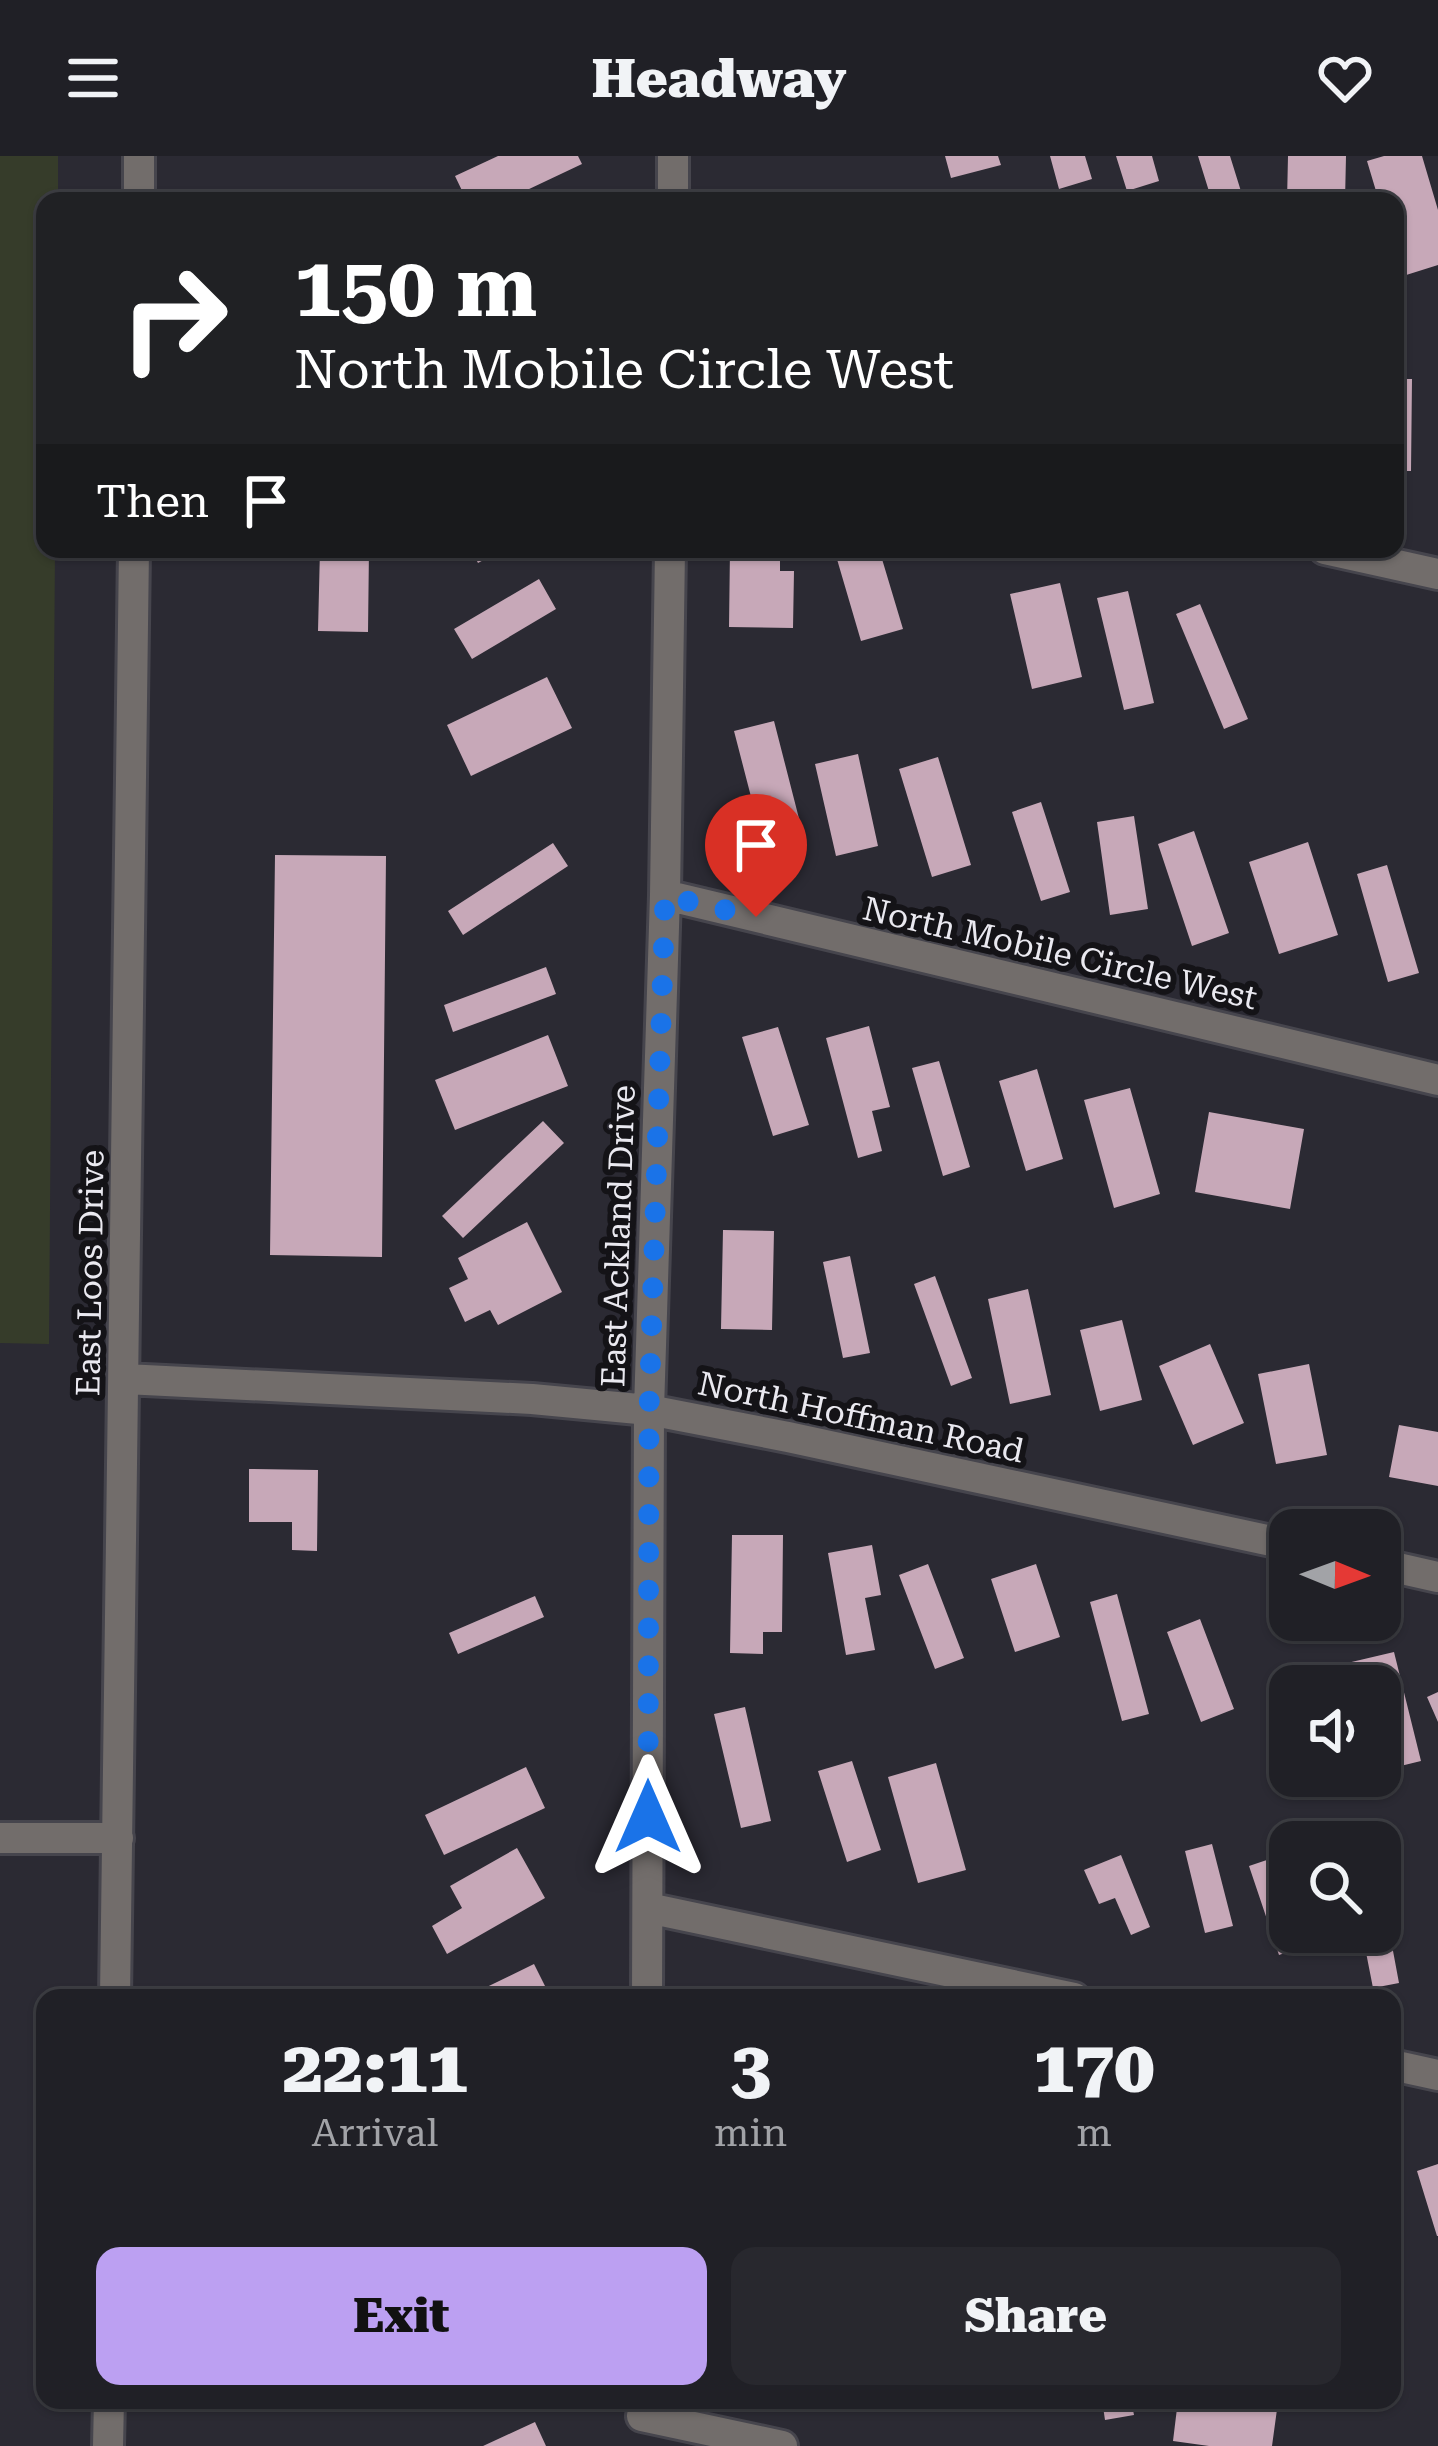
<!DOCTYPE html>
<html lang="en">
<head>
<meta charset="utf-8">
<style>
  body { margin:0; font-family:"Roboto Serif",serif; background:#28282e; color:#f1f3f6; height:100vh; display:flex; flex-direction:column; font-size:45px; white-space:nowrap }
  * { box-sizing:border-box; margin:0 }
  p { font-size:39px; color:#a2a3a7 }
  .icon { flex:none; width:66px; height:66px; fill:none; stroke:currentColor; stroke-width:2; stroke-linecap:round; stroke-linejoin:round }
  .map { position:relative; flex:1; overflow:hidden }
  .drawer { position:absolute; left:36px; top:1833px; width:1365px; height:420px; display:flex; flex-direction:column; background:#202026; border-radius:24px; box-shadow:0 3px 9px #0004,0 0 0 3px #3d3e43 }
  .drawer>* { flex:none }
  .banner { position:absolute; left:36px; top:36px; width:1368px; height:366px; border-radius:24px; box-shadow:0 3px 9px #0004,0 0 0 3px #3d3e43; background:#202124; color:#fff; overflow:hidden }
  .needle { width:78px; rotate:91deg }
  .fabs { position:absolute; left:1269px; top:1353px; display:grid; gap:24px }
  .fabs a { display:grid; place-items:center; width:132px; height:132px; border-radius:24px; background:#202026; box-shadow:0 3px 9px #0004,0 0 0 3px #3d3e43; font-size:60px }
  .pin { position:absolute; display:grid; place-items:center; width:102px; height:102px; color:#fff; margin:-123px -51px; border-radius:50% 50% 50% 0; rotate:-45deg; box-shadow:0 0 12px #0007 }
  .pin .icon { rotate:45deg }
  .me { position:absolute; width:132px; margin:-66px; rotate:0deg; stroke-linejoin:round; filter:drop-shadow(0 0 9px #0008) }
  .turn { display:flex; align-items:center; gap:42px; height:252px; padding:0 60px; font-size:54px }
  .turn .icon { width:156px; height:156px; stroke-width:2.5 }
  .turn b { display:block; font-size:84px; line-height:102px }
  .then { display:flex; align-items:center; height:114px; padding:0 60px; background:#0003; gap:24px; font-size:45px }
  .eta { display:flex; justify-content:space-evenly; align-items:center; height:204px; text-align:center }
  .eta b { font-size:72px; font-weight:800; line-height:84px }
  .button { display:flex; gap:24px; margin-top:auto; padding:24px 60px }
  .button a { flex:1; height:138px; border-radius:24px; background:#bca0f2; color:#111; font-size:48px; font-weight:800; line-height:138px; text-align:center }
  .button a+a { background:#28282e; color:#f1f3f6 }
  header { display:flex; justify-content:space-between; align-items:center; height:156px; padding:0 60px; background:#202026; font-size:54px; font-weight:800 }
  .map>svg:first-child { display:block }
  .green { fill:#363c2a }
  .building { fill:#c7a8b8 }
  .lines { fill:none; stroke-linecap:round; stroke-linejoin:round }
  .minor-casing { stroke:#46454d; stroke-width:36 }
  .minor { stroke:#726d6b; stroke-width:30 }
  .route { stroke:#1a73e8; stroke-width:21; stroke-dasharray:0 37.8 }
  .labels { text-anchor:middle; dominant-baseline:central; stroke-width:12; stroke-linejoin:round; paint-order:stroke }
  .street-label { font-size:33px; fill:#eae9f0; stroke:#141317 }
</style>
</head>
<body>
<header><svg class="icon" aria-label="menu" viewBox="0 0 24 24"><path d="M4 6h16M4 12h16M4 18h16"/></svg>Headway<svg class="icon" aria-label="heart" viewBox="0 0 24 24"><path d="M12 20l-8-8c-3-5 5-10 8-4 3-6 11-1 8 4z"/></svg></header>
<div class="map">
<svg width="1438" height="2290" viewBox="0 0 1438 2290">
  <rect width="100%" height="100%" fill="#2b2a33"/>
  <!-- green -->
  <path class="green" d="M0,0H58V45H45V393H55L49,1188L0,1187Z"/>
  <!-- building -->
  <path class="building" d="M498,0H578L582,8L504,45H499L496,39L483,45H467L455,20Z
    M945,0H998L1001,9L951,22Z
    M1050,0H1085L1092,23L1059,33Z
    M1116,0H1152L1159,25L1127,35Z
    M1198,0H1230L1244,45H1212Z
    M1288,0H1346L1345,45H1287Z
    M1384,0H1422L1438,54V109L1403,120L1395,95V45H1379L1367,5Z
    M1395,223H1412L1411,315H1395Z
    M320,393H369L368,476L318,475Z
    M471,393H504L478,407Z
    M730,393H780V415H794L793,472L729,471Z
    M834,393H879L903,473L861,485Z
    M539,423L556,453L472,503L454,473Z
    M1060,427L1082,521L1032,533L1010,438Z
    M1128,435L1154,547L1124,554L1097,442Z
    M1200,448L1248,563L1224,573L1176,458Z
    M547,521L572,572L471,620L447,569Z
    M774,565L804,682L764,691L734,575Z
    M858,598L878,690L836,700L815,608Z
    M938,601L971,709L932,721L899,613Z
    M1041,646L1070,736L1041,745L1012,656Z
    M1134,660L1148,753L1110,759L1097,666Z
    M1194,675L1229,777L1192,790L1158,688Z
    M1308,686L1338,779L1279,798L1249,706Z
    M553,687L568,710L463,779L448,755Z
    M275,699L386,700L382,1101L270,1099Z
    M1387,709L1419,817L1388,826L1357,718Z
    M546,811L556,838L453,876L444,849Z
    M869,870L890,951L872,955L882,995L858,1002L826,882Z
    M778,871L809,969L773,980L742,881Z
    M548,879L568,930L455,974L435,924Z
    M939,905L970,1011L943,1020L912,912Z
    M1037,913L1063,1003L1026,1015L999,925Z
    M1130,932L1160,1038L1114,1052L1084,944Z
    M1209,956L1304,973L1290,1053L1195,1036Z
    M543,965L564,987L463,1082L442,1060Z
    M527,1066L562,1136L498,1169L490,1154L465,1166L449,1132L468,1123L458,1102Z
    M723,1074L774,1075L772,1174L721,1173Z
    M850,1100L870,1197L843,1202L823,1106Z
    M935,1120L972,1222L951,1230L914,1128Z
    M1028,1133L1051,1239L1010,1248L988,1143Z
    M1122,1164L1142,1244L1100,1255L1080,1174Z
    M1210,1188L1244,1267L1193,1289L1159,1210Z
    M1309,1208L1327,1299L1276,1308L1258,1218Z
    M1399,1269L1438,1276V1330L1389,1321Z
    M249,1313L318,1314L317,1395L292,1394V1366H249Z
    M732,1379H783L782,1476H763V1498L730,1497Z
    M872,1389L881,1439L865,1442L875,1494L846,1499L828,1397Z
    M928,1408L964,1502L935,1513L899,1419Z
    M1036,1408L1060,1481L1015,1496L991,1423Z
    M1117,1438L1149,1558L1122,1565L1090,1446Z
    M535,1440L544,1461L458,1498L449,1477Z
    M1200,1463L1234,1553L1201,1566L1167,1476Z
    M1394,1496L1421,1605L1380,1615V1530H1348L1343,1508Z
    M1438,1536V1566L1427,1541Z
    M745,1551L771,1665L741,1672L714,1558Z
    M852,1605L881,1694L847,1706L818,1615Z
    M936,1607L966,1714L918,1727L888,1621Z
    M526,1611L545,1652L444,1699L425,1659Z
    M1212,1688L1233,1770L1205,1777L1185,1695Z
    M517,1692L545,1742L447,1798L432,1770L462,1752L450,1730Z
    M1290,1696V1776H1322L1325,1783L1279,1799L1249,1710Z
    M1121,1699L1150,1771L1131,1779L1115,1742L1099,1748L1084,1714Z
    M1380,1736H1382L1399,1827L1373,1832L1362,1776H1380Z
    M534,1808L550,1840L545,1842H464Z
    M1438,2008V2080H1437L1417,2015Z
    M1102,2244H1131L1134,2259L1105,2264Z
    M1178,2244L1278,2246L1272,2290H1209L1173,2285Z
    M535,2266L546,2290H483Z"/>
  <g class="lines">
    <defs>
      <path id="minor" d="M139,45V0
        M673,45V0
        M1325,393L1438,418
        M665,739L1438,924
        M125,1223L532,1243L649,1254L788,1281L1290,1389
        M1380,1408L1438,1421
        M0,1682H118
        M648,1752L1074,1842
        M115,1842L134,393
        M647,1842L649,1254L665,739L670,393
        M1392,1909L1438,1919
        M642,2260L782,2290
        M108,2290L109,2244"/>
    </defs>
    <!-- minor casing -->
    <use href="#minor" class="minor-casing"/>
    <!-- minor -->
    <use href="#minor" class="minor"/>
  </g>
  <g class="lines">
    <!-- route -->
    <path class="route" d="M648,1661L649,1254L665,740L756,761"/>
  </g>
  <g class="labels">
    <!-- street labels -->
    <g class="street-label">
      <text transform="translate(1060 797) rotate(13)">North Mobile Circle West</text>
      <text transform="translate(618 1080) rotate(-88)">East Ackland Drive</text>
      <text transform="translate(90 1117) rotate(-89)">East Loos Drive</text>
      <text transform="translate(861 1261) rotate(12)">North Hoffman Road</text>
    </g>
  </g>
</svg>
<div class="fabs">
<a><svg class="needle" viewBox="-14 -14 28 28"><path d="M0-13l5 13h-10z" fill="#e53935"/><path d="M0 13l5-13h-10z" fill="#a2a3a7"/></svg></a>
<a><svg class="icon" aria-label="sound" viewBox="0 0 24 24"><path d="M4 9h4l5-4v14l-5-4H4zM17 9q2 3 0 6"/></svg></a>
<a><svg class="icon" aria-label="search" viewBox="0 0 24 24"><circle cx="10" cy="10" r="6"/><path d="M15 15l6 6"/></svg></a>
</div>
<div class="pin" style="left:756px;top:761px;background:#d93025"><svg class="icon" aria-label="arrive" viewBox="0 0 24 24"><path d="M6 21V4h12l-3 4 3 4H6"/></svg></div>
<svg class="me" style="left:648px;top:1661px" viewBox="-20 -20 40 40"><path d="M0-17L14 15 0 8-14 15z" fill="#1a73e8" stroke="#fff" stroke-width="4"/></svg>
<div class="banner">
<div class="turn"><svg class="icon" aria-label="right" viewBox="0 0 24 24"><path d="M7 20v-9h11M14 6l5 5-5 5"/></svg><div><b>150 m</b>North Mobile Circle West</div></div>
<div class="then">Then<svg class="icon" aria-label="arrive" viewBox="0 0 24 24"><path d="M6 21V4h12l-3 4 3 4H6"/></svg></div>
</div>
<section class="drawer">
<div class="eta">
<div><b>22:11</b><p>Arrival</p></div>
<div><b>3</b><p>min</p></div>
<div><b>170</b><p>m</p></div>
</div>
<div class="button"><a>Exit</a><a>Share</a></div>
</section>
</div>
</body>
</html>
